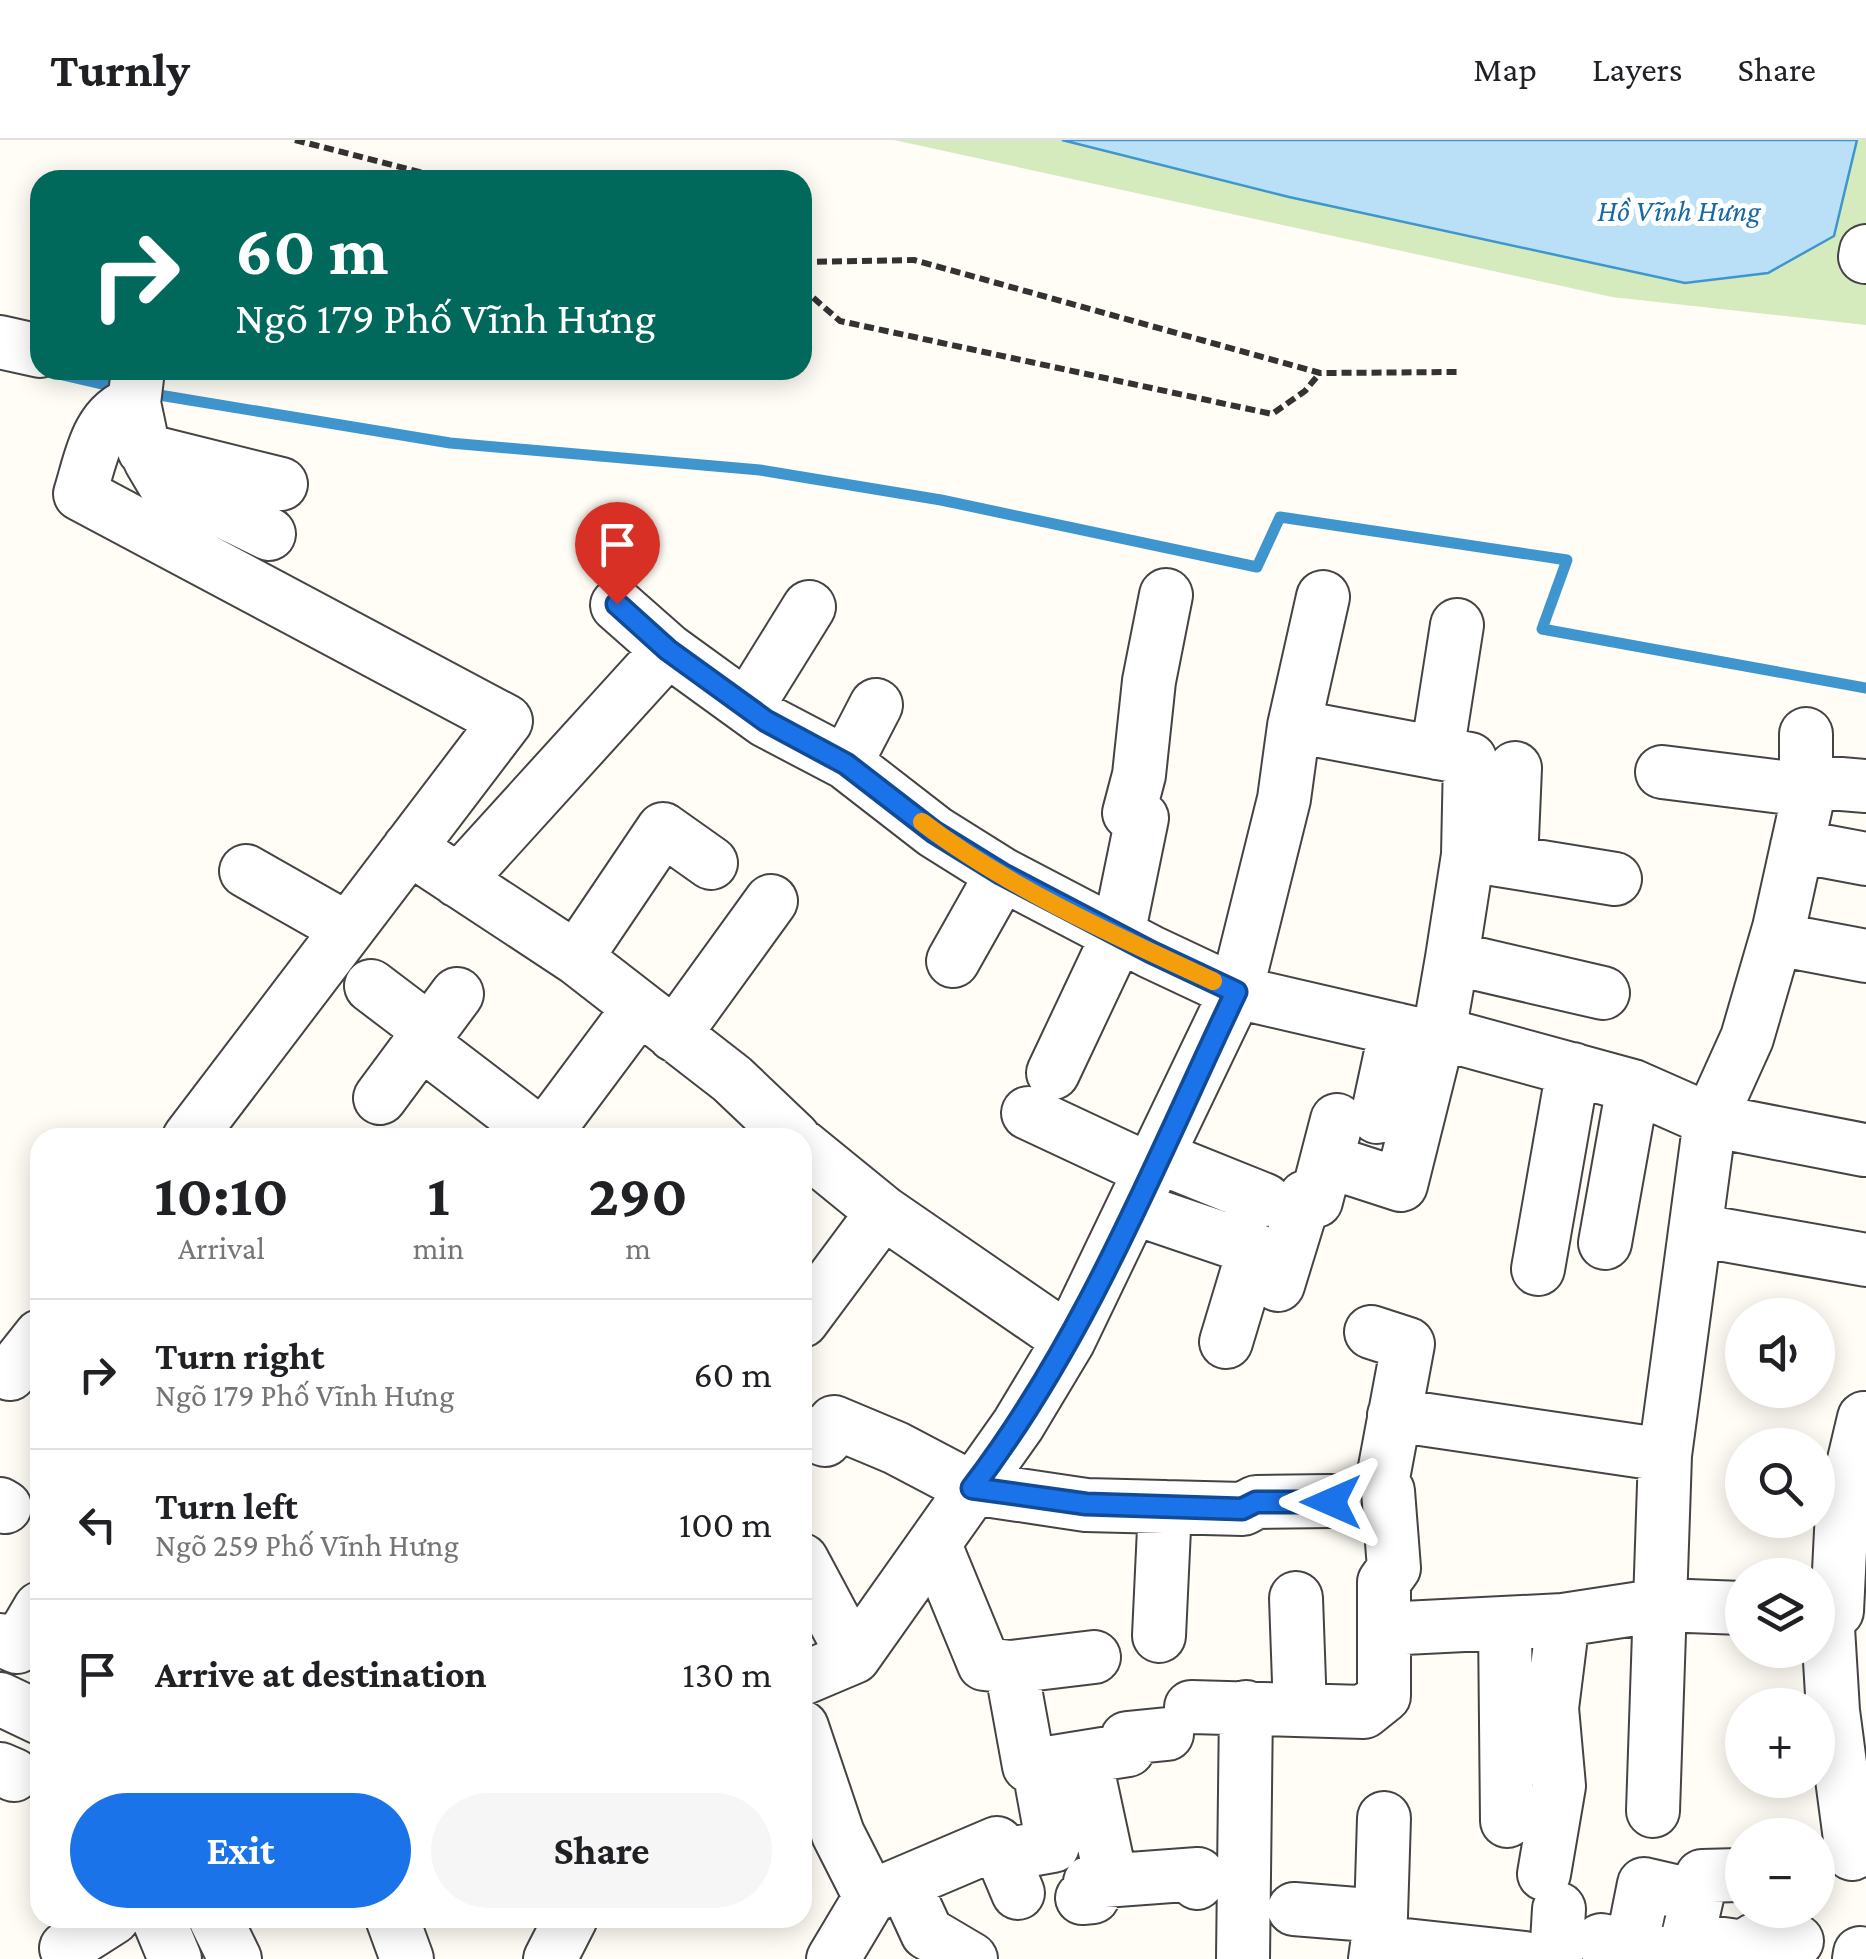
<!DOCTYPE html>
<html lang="en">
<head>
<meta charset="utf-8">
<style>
  body { margin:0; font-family:"Crimson Pro",serif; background:#f6f6f6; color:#202124; height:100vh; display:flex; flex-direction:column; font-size:38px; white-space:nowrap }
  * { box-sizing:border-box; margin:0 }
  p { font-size:32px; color:#757577 }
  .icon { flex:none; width:55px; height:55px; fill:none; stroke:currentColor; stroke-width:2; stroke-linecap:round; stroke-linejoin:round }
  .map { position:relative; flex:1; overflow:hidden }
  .details { position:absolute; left:30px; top:988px; width:782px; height:800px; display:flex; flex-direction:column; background:#fff; border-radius:30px; box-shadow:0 5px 25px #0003 }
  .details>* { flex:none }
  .guide { position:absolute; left:30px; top:30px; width:782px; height:210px; border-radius:30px; box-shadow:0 5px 25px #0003; background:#00695c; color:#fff; overflow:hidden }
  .tools { position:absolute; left:1725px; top:1158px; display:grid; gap:20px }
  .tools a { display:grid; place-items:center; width:110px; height:110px; border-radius:50%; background:#fff; box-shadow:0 5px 25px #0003; font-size:50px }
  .pin { position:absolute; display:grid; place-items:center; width:85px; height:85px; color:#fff; margin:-102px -42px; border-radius:50% 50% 50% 0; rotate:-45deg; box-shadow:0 0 10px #0007 }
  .pin .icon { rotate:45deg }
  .me { position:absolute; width:110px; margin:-55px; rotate:270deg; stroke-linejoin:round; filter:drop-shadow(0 0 8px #0008) }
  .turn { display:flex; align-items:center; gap:35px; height:210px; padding:0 40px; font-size:45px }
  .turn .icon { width:130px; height:130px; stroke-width:2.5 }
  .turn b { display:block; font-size:70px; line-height:85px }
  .eta { display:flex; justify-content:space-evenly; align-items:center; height:170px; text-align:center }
  .eta b { font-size:60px; font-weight:700; line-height:70px }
  .button { display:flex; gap:20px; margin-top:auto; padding:20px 40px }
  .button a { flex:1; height:115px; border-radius:60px; background:#1a73e8; color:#fff; font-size:40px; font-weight:700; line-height:115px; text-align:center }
  .button a+a { background:#f6f6f6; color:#202124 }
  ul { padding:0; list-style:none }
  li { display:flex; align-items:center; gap:30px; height:150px; padding:0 40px; border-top:2px solid #e0e0e0 }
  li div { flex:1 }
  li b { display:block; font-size:38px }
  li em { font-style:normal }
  header { display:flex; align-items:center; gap:60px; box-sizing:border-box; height:140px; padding:0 50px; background:#fff; border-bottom:2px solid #e0e0e0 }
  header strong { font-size:48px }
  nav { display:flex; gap:55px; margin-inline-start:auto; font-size:35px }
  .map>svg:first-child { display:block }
  .green { fill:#d5ebbd }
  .water { fill:#b9e0f7; stroke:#3f96cf; stroke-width:2.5 }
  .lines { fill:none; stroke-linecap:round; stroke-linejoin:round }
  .stream { stroke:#3f96cf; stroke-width:11 }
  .minor-casing { stroke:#444; stroke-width:56 }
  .path { stroke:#333; stroke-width:6; stroke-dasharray:10 5; stroke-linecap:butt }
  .minor { stroke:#fff; stroke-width:52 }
  .route-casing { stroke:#114b97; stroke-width:25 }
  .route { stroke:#1a73e8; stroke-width:18 }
  .slow { stroke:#f59e0b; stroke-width:18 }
  .labels { text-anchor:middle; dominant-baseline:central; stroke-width:10; stroke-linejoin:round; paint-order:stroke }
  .water-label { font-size:30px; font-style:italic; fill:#1768a6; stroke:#fff }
</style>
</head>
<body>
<header>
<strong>Turnly</strong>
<nav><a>Map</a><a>Layers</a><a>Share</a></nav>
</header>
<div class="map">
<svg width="1866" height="1819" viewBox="0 0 1866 1819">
  <rect width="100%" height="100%" fill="#fffdf5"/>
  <!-- green -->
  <path class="green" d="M894,0H1866V185L1612,157Z"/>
  <!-- water -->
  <path class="water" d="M1062,0H1857L1834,96L1768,133L1685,143L1289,57Z"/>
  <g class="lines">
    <!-- stream -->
    <path class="stream" d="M41,230L119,248
      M147,253L450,303L760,330L941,360L1257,427L1280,377L1567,420L1542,489L1866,548"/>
    <defs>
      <path id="minor" d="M1865,117L1866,111
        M0,202L40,211
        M138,230L134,263L144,310L281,344
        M134,263C96,276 91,319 80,354L506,581L189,998
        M150,320L163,342L269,394
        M617,465L668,510L766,581L846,623L935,692L1002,734L1151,812L1236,852L1413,893H1439L1633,946L1710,980L1665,1315L1653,1671
        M747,567L809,467
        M1294,586L1323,457
        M1806,594V666L1779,788L1747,898L1710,980L1864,1010
        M1437,613L1457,485
        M846,623L876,565
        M1662,632L1806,650
        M1806,641L1866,646
        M1797,706L1866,719
        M409,708L576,818L732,939L794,998
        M1468,715L1615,739
        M1511,722L1515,628
        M246,731L348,789
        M458,741L668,510
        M1776,799L1866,816
        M576,818L663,689L711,723
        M1452,818L1603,853
        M953,821L1002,734
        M371,846L429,890
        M674,895L771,761
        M420,902L543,996
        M1053,933L1118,795L1142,678L1129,673L1139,635L1149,541L1166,455
        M380,958L457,854
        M1028,973L1152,1031
        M1377,977L1396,889
        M542,998L639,868
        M802,1006L883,1072L1069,1200
        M1158,1017L1265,1060
        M1133,1068L1254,1109L1226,1202
        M1696,1090L1866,1120
        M1605,1103L1633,946
        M1538,1129L1573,929
        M1278,1145L1305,1057L1316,1061L1337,980
        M802,1181L883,1072
        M1371,1192L1408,1204L1383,1338
        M10,1234L40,1196
        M1394,1275L1665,1315
        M802,1291L825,1300L834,1282L896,1308L972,1348L1086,1365L1243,1369L1256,1362L1331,1361
        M0,1364L5,1367
        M935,1405L984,1524L1011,1527L1029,1626L1128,1610L1127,1598L1167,1594
        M802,1420L854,1517
        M1296,1458L1300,1570
        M1827,1471L1833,1571L1852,1714
        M1837,1471L1842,1371L1864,1278
        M1505,1483L1507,1681
        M1384,1489L1563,1480L1661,1465L1742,1468
        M1159,1496L1165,1367
        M0,1500L17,1507L40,1468
        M1011,1527L1094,1517
        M802,1539L854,1517L1018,1285L1069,1200L1236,852L1284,659L1294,586L1470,619L1468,715L1452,818L1439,893L1401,1045L1327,1021
        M0,1559L40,1578
        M1191,1567L1364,1572L1384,1556V1442L1394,1428L1388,1351
        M802,1587L838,1694L870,1757
        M1085,1618L1111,1739
        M0,1629L14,1635
        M1002,1715L1053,1706L1038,1624
        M1544,1734L1559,1646L1552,1568L1563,1480
        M904,1743L927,1793L971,1819
        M1082,1758L1093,1757L1090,1742L1198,1734L1197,1743
        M1294,1769L1381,1776
        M158,1778L175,1819
        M215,1778L235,1819
        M392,1778L407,1819
        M1636,1784L1644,1744L1696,1756
        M1687,1799L1752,1808
        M1601,1800L1683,1818L1702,1736L1739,1735
        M1378,1802L1525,1818
        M66,1808L113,1778
        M1752,1808L1754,1800L1797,1801
        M550,1819L571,1778
        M833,1819L870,1757L997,1703L1018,1753
        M1243,1819L1246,1567
        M1375,1819L1381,1776L1384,1678
        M1556,1819L1559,1769
        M1859,1819L1860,1813"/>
    </defs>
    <!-- minor casing -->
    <use href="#minor" class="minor-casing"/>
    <!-- path -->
    <path class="path" d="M295,0L451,40
      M802,122L914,120L1320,233L1458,232
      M802,148L840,181L1272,274L1305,251L1320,233"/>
    <!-- minor -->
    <use href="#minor" class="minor"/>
  </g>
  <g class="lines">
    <defs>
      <path id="route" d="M617,464L668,510L766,581L846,624L934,692L1002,734L1151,812L1236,852C1156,1020 1086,1199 972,1348L1086,1364L1242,1369L1256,1362H1331"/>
    </defs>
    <!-- route casing -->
    <use href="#route" class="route-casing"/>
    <!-- route -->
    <use href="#route" class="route"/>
    <!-- slow -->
    <path class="slow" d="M922,682C1005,746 1117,797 1213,841"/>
  </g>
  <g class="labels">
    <!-- water labels -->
    <g class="water-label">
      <text x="1679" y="70">Hồ Vĩnh Hưng</text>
    </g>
  </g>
</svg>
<div class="tools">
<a><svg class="icon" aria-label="sound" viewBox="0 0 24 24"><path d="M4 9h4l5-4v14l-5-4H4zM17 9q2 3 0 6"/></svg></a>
<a><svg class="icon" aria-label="search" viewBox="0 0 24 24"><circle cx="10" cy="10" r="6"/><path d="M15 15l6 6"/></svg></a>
<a><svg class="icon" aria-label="layers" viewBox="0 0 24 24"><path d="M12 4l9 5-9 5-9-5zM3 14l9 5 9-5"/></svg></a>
<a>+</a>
<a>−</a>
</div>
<div class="pin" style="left:617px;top:464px;background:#d93025"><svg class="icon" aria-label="arrive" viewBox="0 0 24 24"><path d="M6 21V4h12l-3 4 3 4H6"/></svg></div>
<svg class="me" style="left:1331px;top:1362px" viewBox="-20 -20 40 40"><path d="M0-17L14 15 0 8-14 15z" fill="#1a73e8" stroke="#fff" stroke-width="4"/></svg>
<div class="guide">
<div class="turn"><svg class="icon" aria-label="right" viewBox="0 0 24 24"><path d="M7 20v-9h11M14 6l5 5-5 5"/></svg><div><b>60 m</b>Ngõ 179 Phố Vĩnh Hưng</div></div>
</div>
<section class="details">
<div class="eta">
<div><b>10:10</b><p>Arrival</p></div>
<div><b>1</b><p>min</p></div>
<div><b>290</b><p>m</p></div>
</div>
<ul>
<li><svg class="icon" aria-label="right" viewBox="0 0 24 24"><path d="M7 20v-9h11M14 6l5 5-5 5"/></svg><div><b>Turn right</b><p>Ngõ 179 Phố Vĩnh Hưng</p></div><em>60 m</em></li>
<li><svg class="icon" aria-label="left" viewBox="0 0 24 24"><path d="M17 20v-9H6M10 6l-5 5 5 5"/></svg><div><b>Turn left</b><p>Ngõ 259 Phố Vĩnh Hưng</p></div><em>100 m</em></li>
<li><svg class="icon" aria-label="arrive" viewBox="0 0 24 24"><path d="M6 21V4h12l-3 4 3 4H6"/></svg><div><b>Arrive at destination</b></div><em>130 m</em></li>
</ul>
<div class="button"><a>Exit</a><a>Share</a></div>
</section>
</div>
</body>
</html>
